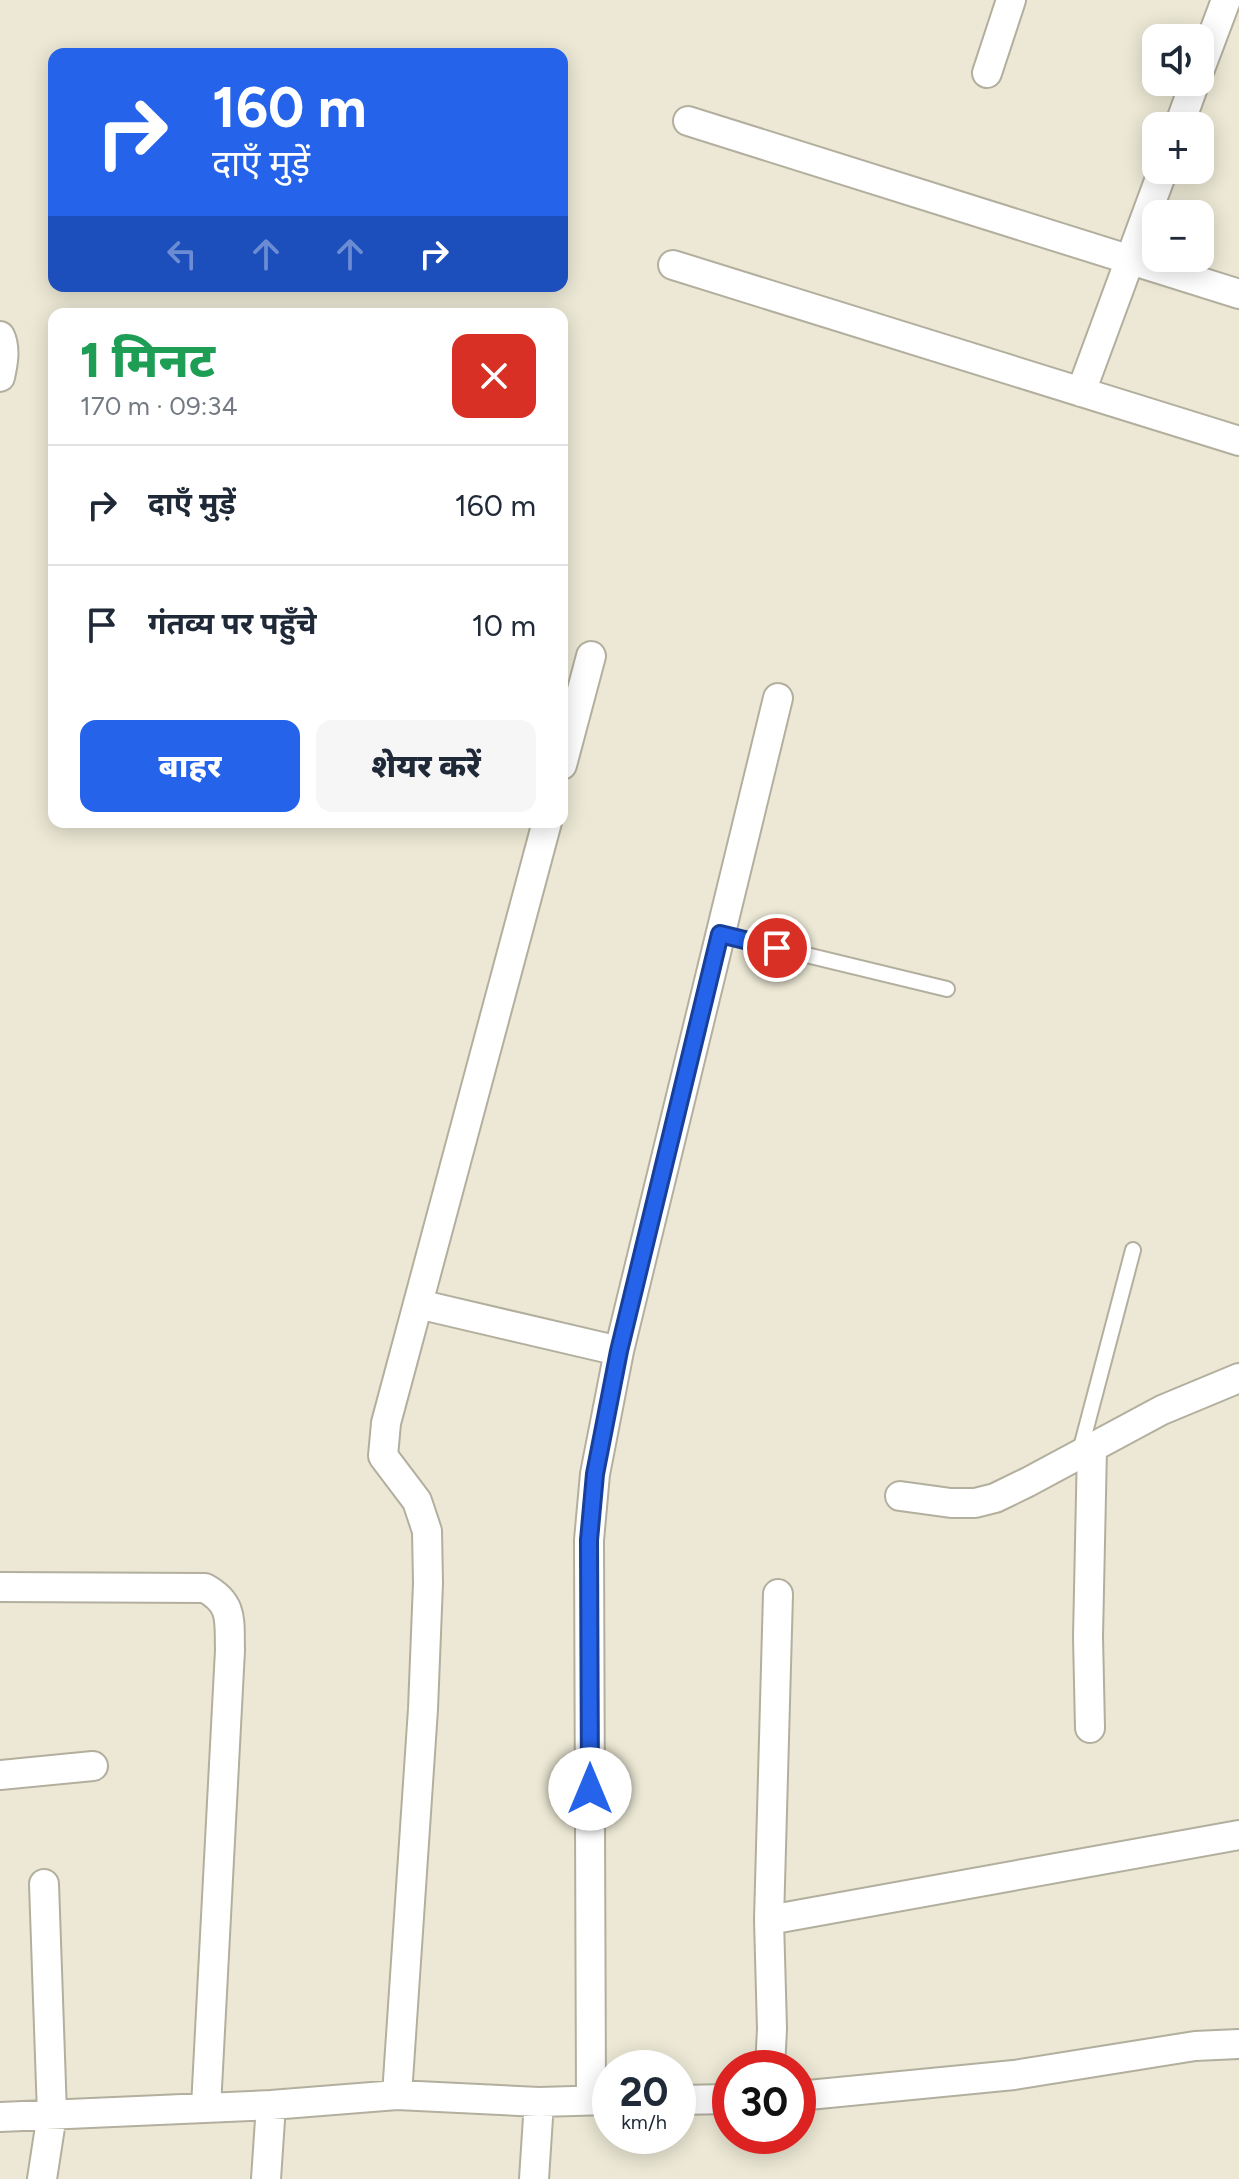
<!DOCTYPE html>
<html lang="hi">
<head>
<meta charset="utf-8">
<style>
  body { margin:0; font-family:Figtree,"Noto Sans Devanagari",sans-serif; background:#f6f6f7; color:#1f2937; height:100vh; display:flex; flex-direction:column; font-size:30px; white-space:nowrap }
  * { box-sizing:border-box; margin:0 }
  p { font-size:26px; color:#747a83 }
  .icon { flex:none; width:44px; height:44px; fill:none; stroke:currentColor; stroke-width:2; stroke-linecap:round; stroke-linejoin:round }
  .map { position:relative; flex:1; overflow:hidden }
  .details { position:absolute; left:48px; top:308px; width:520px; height:520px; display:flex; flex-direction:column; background:#fff; border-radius:16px; box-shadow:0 4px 20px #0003 }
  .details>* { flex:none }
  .banner { position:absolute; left:48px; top:48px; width:520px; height:244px; border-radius:16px; box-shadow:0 4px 20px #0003; background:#2563eb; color:#fff; overflow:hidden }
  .tools { position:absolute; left:1142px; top:24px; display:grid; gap:16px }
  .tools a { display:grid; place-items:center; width:72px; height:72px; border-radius:16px; background:#fff; box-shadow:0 4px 20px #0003; font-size:40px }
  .speed { position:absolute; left:592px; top:2050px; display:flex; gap:16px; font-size:40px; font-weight:700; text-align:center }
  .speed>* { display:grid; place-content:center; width:104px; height:104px; border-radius:50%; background:#fff; box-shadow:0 4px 20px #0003; line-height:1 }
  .speed small { font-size:20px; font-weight:400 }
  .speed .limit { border:12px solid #d22; background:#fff; color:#111 }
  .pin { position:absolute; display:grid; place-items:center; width:68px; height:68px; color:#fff; margin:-34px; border:4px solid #fff; border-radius:50%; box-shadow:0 2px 8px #0007 }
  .me { position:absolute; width:88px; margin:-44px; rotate:0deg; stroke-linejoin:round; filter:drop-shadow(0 0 6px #0008) }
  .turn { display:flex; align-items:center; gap:28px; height:168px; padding:0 32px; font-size:36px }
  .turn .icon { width:104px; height:104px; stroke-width:2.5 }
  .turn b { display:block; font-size:56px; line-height:68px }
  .lanes { display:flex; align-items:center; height:76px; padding:0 32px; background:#0003; justify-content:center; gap:40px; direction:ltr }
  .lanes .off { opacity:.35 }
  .round { display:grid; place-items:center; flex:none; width:84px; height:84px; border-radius:16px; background:#f6f6f7 }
  .head { display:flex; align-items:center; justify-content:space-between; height:136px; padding:0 32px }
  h1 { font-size:48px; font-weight:800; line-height:60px; color:#1e9e55 }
  .button { display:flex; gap:16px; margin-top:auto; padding:16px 32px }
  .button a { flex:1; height:92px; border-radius:16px; background:#2563eb; color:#fff; font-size:32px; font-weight:800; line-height:92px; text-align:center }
  .button a+a { background:#f6f6f7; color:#1f2937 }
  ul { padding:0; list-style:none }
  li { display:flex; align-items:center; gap:24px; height:120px; padding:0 32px; border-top:2px solid #e0e1e3 }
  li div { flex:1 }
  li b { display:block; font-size:30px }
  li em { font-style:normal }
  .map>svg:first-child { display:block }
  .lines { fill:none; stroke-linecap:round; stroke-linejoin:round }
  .service-casing { stroke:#b3af9e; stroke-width:18 }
  .minor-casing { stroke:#b3af9e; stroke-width:32 }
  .service { stroke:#fff; stroke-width:14 }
  .minor { stroke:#fff; stroke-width:28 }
  .route-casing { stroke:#184099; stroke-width:20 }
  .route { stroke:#2563eb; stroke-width:14 }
</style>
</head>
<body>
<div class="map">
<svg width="1239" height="2179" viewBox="0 0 1239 2179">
  <rect width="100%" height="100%" fill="#ece8d5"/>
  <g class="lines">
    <defs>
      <path id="service" d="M720,934L947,989
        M1079,1455L1133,1250"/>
      <path id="minor" d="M1200,69L1226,0
        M987,73L1011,0
        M688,121L1239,294
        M1179,126L1195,82
        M673,265L1239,441
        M0,336C6,348 3,364 0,377
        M1081,392L1163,170
        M562,765L591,656
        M418,1304L619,1351
        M900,1496L951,1503H975L995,1498L1028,1482L1162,1410L1239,1378
        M0,1587L205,1588C234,1604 229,1621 230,1650L206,2107
        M1090,1728L1088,1637L1092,1448
        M0,1775L93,1766
        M769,1920L1239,1835
        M770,2068L772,2029L769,1920L778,1594
        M397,2095L423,1709L428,1583L427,1531L417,1501L383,1456L386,1423L547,822
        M798,2096L1014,2075L1195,2046L1239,2044
        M591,2100L589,1540L595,1474L619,1351L778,698
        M678,2100L730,2099
        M0,2117L271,2105L397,2095L539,2102L609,2100
        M42,2179L52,2114L44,1884
        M266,2179L271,2105
        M534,2179L539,2102"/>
    </defs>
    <!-- service casing -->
    <use href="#service" class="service-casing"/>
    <!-- minor casing -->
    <use href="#minor" class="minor-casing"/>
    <!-- service -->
    <use href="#service" class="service"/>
    <!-- minor -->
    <use href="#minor" class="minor"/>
  </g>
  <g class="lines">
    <defs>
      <path id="route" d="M590,1789L589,1540L595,1474L619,1351L720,934L777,948"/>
    </defs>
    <!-- route casing -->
    <use href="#route" class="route-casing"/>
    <!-- route -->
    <use href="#route" class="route"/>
  </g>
</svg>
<div class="tools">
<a><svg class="icon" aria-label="sound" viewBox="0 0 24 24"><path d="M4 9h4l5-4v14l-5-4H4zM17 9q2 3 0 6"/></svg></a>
<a>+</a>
<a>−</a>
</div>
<div class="speed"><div>20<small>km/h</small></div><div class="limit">30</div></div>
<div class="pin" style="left:777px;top:948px;background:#d93025"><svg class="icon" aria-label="arrive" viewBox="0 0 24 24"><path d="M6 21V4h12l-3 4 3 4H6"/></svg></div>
<svg class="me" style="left:590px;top:1789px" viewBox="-20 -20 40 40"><circle r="19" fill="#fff"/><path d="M0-13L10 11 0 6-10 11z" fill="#2563eb"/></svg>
<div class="banner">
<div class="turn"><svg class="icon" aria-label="right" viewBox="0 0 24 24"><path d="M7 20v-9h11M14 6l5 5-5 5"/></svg><div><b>160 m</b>दाएँ मुड़ें</div></div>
<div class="lanes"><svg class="icon off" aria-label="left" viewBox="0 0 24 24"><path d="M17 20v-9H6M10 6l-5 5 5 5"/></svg><svg class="icon off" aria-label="ahead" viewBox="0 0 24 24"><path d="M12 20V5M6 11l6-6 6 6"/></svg><svg class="icon off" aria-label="ahead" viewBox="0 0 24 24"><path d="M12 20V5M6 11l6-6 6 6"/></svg><svg class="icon" aria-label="right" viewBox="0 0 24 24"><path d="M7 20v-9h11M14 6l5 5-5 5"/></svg></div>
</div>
<section class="details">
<div class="head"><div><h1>1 मिनट</h1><p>170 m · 09:34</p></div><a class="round" style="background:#d93025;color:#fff"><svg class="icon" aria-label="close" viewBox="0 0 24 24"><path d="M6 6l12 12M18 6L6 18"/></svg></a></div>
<ul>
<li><svg class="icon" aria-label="right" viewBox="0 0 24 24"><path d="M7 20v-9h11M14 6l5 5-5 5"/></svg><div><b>दाएँ मुड़ें</b></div><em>160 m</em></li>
<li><svg class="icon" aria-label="arrive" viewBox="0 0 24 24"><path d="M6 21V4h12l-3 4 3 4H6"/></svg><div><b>गंतव्य पर पहुँचे</b></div><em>10 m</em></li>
</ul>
<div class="button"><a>बाहर</a><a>शेयर करें</a></div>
</section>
</div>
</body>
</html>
